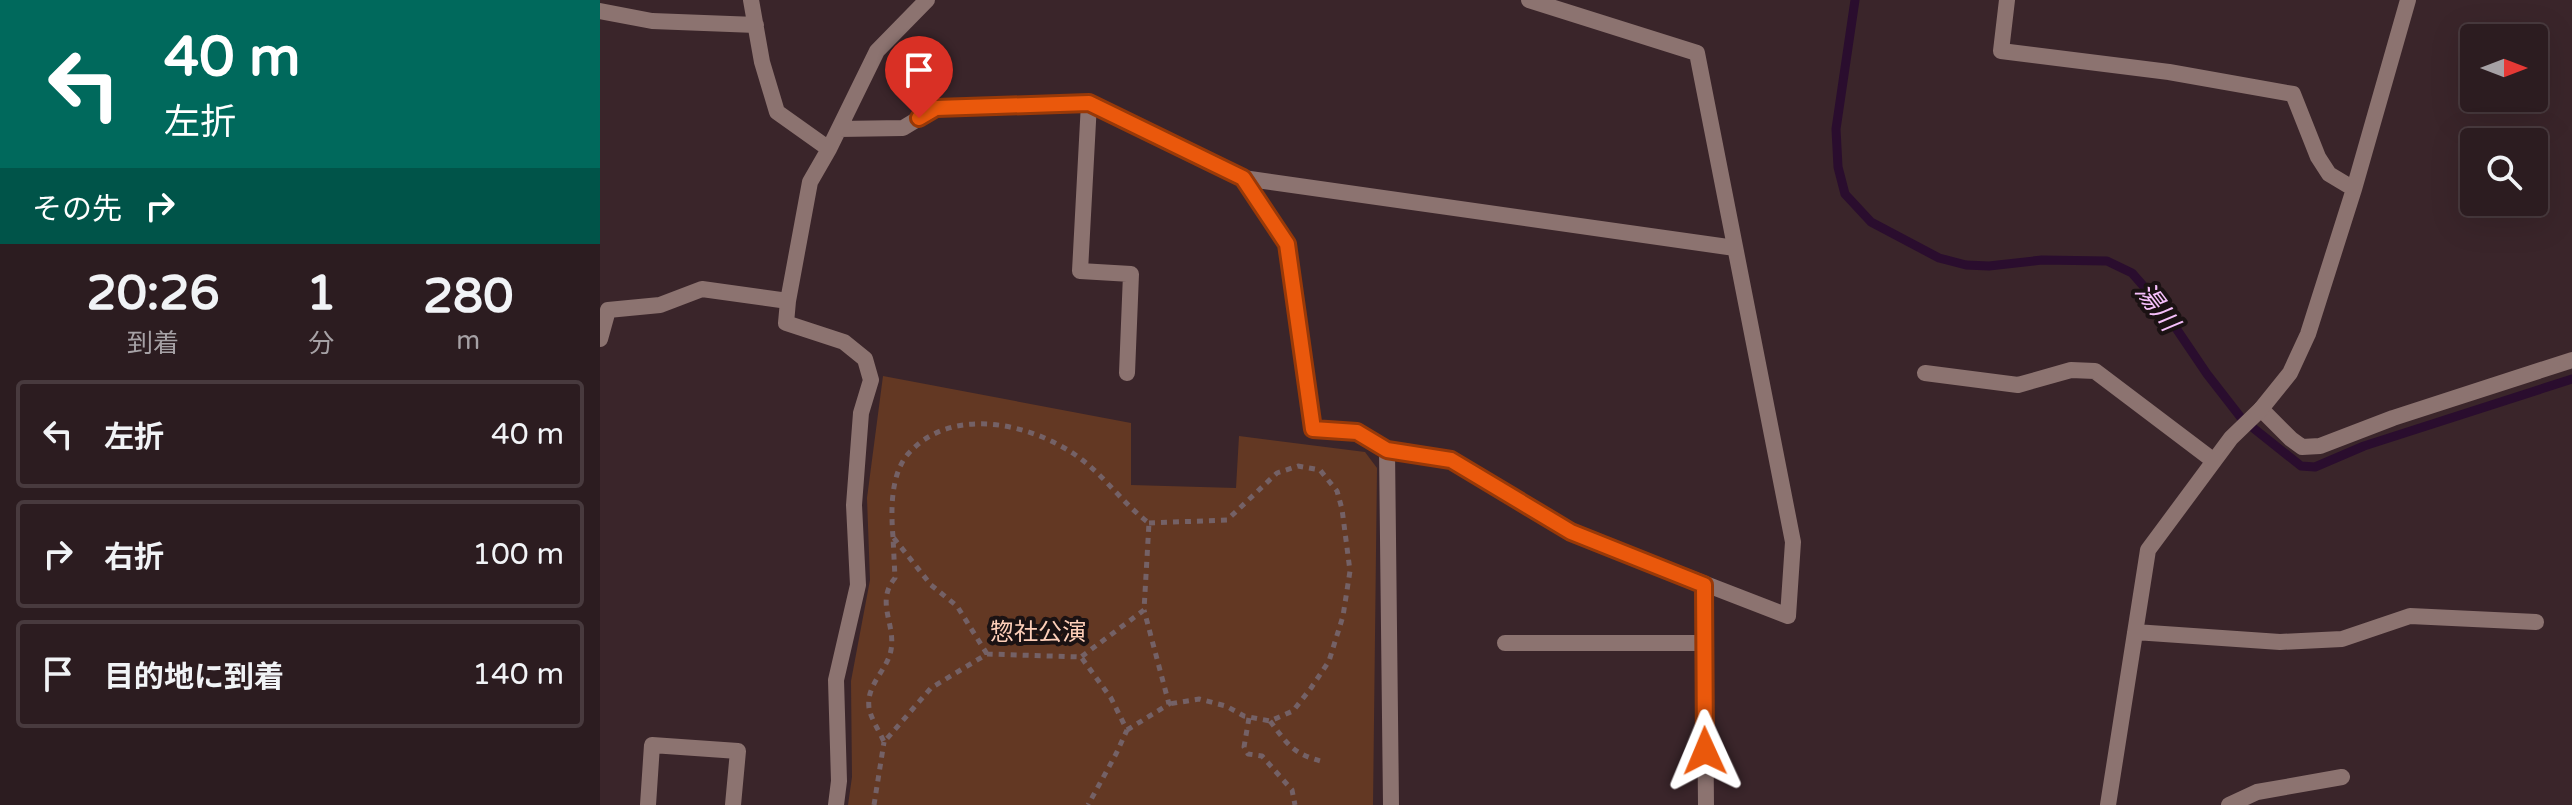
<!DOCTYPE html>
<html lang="ja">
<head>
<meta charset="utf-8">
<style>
  body { margin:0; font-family:"Varela Round","Noto Sans JP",sans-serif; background:#342529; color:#f1f3f6; height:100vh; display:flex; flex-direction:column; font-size:30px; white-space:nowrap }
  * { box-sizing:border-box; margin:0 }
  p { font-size:26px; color:#a6a1a5 }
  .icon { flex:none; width:44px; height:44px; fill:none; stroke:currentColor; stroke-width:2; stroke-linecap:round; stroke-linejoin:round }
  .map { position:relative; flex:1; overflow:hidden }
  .panel { display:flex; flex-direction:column; background:#2c1c20; width:600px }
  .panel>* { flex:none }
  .guide { background:#00695c; color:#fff; overflow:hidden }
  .needle { width:52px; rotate:90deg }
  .fabs { position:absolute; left:1860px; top:24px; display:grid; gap:16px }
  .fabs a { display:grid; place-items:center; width:88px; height:88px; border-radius:8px; background:#2c1c20; box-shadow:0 8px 32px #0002,0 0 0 2px #483a3e; font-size:40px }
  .pin { position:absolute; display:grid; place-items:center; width:68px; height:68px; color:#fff; margin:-82px -34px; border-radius:50% 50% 50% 0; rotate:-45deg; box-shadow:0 0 8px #0007 }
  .pin .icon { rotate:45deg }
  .me { position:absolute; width:88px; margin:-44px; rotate:359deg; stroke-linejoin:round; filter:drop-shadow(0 0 6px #0008) }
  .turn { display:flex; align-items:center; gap:28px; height:168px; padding:0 32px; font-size:36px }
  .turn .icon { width:104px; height:104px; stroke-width:2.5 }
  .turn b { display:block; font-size:56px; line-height:68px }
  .then { display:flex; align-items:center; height:76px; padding:0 32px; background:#0003; gap:16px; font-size:30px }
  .eta { display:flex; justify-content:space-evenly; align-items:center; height:136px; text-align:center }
  .eta b { font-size:48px; font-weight:700; line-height:56px }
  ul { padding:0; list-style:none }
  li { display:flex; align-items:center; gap:24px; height:108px; margin:0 16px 12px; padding:0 16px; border:4px solid #483a3e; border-radius:8px }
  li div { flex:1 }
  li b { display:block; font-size:30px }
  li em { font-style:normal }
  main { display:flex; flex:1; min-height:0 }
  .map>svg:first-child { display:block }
  .green { fill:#633823 }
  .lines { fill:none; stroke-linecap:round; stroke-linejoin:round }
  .stream { stroke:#2a0d2e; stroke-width:9 }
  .path { stroke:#746166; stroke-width:5; stroke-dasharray:6 6; stroke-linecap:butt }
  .service { stroke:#8c7370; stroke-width:16 }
  .minor { stroke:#8c7370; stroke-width:16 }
  .route-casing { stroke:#983908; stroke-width:20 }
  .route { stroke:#ea580c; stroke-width:14 }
  .labels { text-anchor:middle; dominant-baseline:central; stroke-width:8; stroke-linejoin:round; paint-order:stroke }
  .park-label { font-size:24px; fill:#fecfb9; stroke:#1b1213 }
  .water-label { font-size:26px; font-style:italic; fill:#f7c0fc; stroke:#1b1213 }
</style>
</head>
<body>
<main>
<section class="panel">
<div class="guide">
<div class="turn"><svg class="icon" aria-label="left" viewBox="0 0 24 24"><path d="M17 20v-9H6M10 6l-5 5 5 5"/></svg><div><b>40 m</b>左折</div></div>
<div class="then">その先<svg class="icon" aria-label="right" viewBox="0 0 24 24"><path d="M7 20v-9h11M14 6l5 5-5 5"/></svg></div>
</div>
<div class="eta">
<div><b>20:26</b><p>到着</p></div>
<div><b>1</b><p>分</p></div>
<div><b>280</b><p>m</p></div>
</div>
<ul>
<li><svg class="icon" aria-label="left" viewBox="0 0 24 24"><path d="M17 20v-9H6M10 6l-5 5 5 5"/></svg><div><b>左折</b></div><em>40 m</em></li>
<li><svg class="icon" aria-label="right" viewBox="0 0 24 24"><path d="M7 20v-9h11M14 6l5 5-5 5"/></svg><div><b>右折</b></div><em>100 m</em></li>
<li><svg class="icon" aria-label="arrive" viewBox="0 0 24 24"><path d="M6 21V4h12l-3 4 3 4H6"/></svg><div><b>目的地に到着</b></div><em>140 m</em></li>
</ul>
</section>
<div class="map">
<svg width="1972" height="805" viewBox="0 0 1972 805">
  <rect width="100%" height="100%" fill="#3a252a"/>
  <!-- green -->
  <path class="green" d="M283,376L531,423V485L636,488L639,436L765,452L777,468L773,805H248L252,777L251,681L270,580L267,498Z"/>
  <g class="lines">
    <!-- stream -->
    <path class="stream" d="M1255,0L1236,129L1238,167L1245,194L1271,222L1339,258L1366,265L1389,266L1442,260L1507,261L1532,273L1561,306L1607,374L1642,419L1701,466L1715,467L1764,446L1972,379"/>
    <!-- path -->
    <path class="path" d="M549,523L627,520L677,473L698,466L720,470L737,491L742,509L750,571L743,616L729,661L711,688L693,711L670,721L644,716L626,706L599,699L569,704
      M293,537C291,512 290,475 308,454C351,405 430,423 477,456C504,475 523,504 549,523L544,610L481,657
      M387,654L357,606L331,585L293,537L295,578C275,602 296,624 291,650C287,671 266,684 269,708C271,719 280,732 284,742L331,688L387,654L481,657L511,698L527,730L516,754L488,805
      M649,718L644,747L648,754L662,756L692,790L695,805
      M670,721C689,746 693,754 724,762
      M527,730L569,704L544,610
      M274,805L284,742"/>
    <!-- service -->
    <path class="service" d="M489,103L480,271L531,274L527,373
      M1661,409L1691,439L1702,447L1720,446L1793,418L1972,360
      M905,643H1103
      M48,805L52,745L138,751L133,805"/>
    <!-- minor -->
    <path class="minor" d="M151,0L162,62L177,112L229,149
      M1407,0L1401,51L1569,72L1693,94L1718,157L1729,174L1754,189
      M0,11L52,21L156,25
      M239,129L303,128L336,108L489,103L643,178L687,244L713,429L757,432L787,450L851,460L971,532L1188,616L1193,542L1097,53L929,0
      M643,178L1135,248
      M188,301L186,323L244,342L265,359L271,380L261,413L254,505L258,585L236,680L239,781L236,805
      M0,339L8,310L60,305L102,289L188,301L210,182L229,149L277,51L327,0
      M1325,373L1418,385L1471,370L1495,371L1614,461
      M787,450L791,805
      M1104,585L1106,805
      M1535,632L1680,642L1742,639L1810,616L1936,622
      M1508,805L1548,550L1631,438L1661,409L1690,373L1708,334L1754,189L1808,0
      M1629,805L1657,792L1742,777"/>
  </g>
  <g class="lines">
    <defs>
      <path id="route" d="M319,118L336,108L489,103L643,178L687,244L713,429L757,432L787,450L851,460L971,532L1104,585L1105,751"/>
    </defs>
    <!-- route casing -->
    <use href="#route" class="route-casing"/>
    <!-- route -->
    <use href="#route" class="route"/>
  </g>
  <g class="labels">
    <!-- park labels -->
    <g class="park-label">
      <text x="438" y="632">惣社公演</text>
    </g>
    <!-- water labels -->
    <g class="water-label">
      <text transform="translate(1557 307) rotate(53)">湯川</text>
    </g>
  </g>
</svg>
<div class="fabs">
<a><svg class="needle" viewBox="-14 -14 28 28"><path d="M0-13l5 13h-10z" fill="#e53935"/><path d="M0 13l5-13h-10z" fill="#a6a1a5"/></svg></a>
<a><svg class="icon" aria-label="search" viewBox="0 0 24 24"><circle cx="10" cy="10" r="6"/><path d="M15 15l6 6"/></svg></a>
</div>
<div class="pin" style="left:319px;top:118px;background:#d93025"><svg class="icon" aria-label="arrive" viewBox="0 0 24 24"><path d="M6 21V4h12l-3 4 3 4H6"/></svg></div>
<svg class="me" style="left:1105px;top:751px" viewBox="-20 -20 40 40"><path d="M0-17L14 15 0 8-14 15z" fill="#ea580c" stroke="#fff" stroke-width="4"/></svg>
</div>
</main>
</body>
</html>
